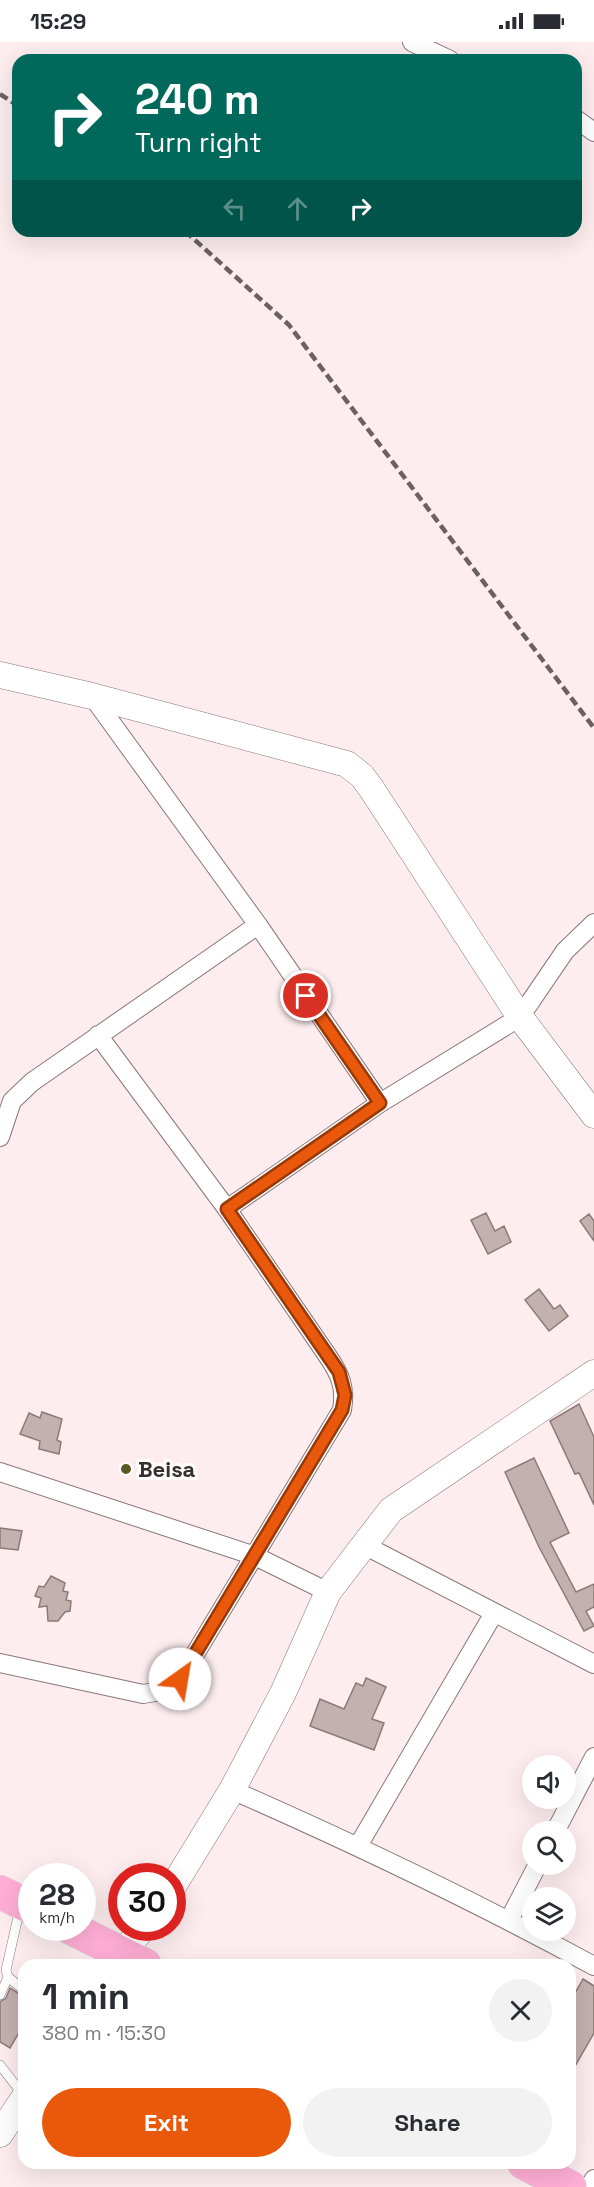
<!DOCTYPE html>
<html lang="en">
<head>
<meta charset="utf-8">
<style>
  body { margin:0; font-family:"Space Grotesk",sans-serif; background:#f2f2f3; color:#2b2b33; height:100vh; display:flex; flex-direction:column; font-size:22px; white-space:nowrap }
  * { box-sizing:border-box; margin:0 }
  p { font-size:20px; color:#7c7c81 }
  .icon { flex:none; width:33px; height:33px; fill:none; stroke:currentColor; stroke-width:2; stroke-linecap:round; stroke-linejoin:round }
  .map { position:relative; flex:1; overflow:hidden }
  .panel { position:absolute; left:18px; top:1917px; width:558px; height:210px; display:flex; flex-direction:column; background:#fff; border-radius:18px; box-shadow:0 6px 24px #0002 }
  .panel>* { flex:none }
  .hud { position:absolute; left:12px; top:12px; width:570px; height:183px; border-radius:18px; box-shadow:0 6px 24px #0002; background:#00695c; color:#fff; overflow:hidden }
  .fabs { position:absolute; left:522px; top:1713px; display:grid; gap:12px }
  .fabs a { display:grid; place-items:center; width:54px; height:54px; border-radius:50%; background:#fff; box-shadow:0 6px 24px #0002; font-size:30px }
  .speed { position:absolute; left:18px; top:1821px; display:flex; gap:12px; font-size:30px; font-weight:700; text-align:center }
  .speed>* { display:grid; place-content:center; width:78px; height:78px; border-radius:50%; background:#fff; box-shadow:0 6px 24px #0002; line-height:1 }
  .speed small { font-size:15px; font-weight:400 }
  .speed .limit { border:9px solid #d22; background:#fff; color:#111 }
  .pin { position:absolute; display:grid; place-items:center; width:51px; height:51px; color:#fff; margin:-26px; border:3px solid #fff; border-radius:50%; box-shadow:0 2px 6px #0007 }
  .me { position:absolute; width:66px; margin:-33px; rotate:32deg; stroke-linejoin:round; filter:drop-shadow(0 0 4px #0008) }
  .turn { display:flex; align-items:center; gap:21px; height:126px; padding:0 24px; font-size:27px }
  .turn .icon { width:78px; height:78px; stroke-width:2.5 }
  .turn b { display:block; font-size:42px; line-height:51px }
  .lanes { display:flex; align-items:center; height:57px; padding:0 24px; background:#0003; justify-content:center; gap:30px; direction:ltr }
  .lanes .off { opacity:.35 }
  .round { display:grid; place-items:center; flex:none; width:63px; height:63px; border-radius:32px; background:#f2f2f3 }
  .head { display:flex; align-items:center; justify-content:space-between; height:102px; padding:0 24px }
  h1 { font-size:36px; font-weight:600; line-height:45px }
  .action { display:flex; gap:12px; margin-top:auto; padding:12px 24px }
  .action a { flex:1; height:69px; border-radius:36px; background:#ea580c; color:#fff; font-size:24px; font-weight:600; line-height:69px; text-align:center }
  .action a+a { background:#f2f2f3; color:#2b2b33 }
  .status { display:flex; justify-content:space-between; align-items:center; height:42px; padding:0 30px; background:#fff; direction:ltr }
  .status svg { height:16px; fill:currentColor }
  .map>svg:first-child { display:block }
  .building { fill:#c4b1af; stroke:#8b7a77; stroke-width:1.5 }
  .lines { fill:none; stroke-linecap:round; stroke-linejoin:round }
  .lane-casing { stroke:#89777a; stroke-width:10 }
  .street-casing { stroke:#89777a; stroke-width:20 }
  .secondary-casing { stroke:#89777a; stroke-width:27 }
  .highway-casing { stroke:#d3d1d1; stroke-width:34 }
  .lane { stroke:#fff; stroke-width:9 }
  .street { stroke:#fff; stroke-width:18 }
  .secondary { stroke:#fff; stroke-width:26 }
  .highway { stroke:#ffaed5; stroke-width:33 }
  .rail { stroke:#6b6162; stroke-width:4.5; stroke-dasharray:9 4.5; stroke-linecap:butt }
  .route-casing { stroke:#983908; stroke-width:15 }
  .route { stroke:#ea580c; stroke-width:10 }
  .poi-dot { fill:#5b5825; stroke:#fff; stroke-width:2 }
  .labels { text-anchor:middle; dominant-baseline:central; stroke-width:6; stroke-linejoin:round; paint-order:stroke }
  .poi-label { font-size:22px; font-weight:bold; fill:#362e2f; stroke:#fff; text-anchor:start }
</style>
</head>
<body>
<div class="status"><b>15:29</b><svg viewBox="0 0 49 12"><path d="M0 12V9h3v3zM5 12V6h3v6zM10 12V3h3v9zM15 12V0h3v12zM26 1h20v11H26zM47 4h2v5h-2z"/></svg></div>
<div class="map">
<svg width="594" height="2145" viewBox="0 0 594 2145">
  <rect width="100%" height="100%" fill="#fdedef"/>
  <!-- building -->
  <path class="building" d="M486,1171L495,1189L504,1184L511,1200L488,1212L471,1178Z
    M589,1172L594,1179V1199L580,1179Z
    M539,1247L554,1267L560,1263L568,1274L549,1289L525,1258Z
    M579,1362L594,1395V1463L579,1431L575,1432L550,1379Z
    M42,1370L62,1377L57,1398L61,1400L59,1412L39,1407L40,1399L20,1392L29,1371L40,1376Z
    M534,1416L569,1491L550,1500L576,1550L594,1542V1565L586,1569L594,1584L584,1589L539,1505L505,1430Z
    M0,1486L22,1489L18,1508L0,1506Z
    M51,1534L65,1541L63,1549L68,1550L66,1558L71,1559L70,1569L65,1570L58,1579H48L47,1564L39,1565L41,1556L35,1554L39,1544L44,1545Z
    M366,1636L386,1645L372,1677L384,1681L374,1708L310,1684L320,1657L344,1667L356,1641L363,1644Z
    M583,1937L594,1944V1991L570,2033V1960Z
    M10,1946L24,1955V1982L10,2006L0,2000V1960L6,1956Z"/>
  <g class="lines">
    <defs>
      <path id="lane" d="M20,1866L6,1928L8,1935L24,1948
        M0,1953L8,1935
        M0,2023L24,2054"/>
      <path id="street" d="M412,0L450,18
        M576,77L594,90
        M92,654L258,883L380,1061
        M0,1095L12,1059L32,1040L258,883
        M227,1167L380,1061L520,975L565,909L594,881
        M0,1430L255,1514L328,1550
        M364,1503L594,1622
        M0,1621L143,1652L155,1650L180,1637L342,1368C346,1345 340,1332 327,1313L227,1167L98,993
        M232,1748C355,1802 476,1860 594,1924
        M555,1790L594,1715
        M358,1804L494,1571
        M509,1878L538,1822
        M589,2145L594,2137"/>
      <path id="secondary" d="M0,633L92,654L347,722L362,734L371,746L520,975L594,1073
        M172,1846L232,1748L283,1651L328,1550L391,1468L594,1331
        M113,1923L143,1886
        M0,2092L24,2056"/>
      <path id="highway" d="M0,1850L32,1866
        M71,1886L145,1923
        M524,2121L570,2145"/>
    </defs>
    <!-- lane casing -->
    <use href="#lane" class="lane-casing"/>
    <!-- street casing -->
    <use href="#street" class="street-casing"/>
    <!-- secondary casing -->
    <use href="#secondary" class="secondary-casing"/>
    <!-- highway casing -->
    <use href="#highway" class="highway-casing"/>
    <!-- lane -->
    <use href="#lane" class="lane"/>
    <!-- street -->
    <use href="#street" class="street"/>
    <!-- secondary -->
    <use href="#secondary" class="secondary"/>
    <!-- highway -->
    <use href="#highway" class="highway"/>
    <!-- rail -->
    <path class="rail" d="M0,52L18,64
      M185,189L289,283L594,686"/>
  </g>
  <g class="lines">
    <defs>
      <path id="route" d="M180,1637L342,1368L345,1353L339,1330L227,1167L380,1061L306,954"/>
    </defs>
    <!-- route casing -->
    <use href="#route" class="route-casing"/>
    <!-- route -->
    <use href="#route" class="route"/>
  </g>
  <!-- markers -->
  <circle class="poi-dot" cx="126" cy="1427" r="6"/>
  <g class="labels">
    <!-- poi labels -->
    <g class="poi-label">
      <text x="138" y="1427">Beisa</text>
    </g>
  </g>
</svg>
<div class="fabs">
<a><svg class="icon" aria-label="sound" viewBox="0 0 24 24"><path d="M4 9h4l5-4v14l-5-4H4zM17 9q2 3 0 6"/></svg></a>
<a><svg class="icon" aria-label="search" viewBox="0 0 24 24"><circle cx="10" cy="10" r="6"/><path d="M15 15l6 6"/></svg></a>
<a><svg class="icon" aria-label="layers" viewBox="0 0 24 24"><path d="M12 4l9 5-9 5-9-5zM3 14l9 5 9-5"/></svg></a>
</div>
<div class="speed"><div>28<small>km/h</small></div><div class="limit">30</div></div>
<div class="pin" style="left:306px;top:954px;background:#d93025"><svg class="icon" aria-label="arrive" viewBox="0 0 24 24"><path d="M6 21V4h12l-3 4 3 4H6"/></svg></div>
<svg class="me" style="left:180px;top:1637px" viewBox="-20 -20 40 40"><circle r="19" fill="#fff"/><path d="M0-13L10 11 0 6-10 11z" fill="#ea580c"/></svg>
<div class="hud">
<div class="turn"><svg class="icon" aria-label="right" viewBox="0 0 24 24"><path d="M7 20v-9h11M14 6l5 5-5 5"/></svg><div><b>240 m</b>Turn right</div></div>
<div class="lanes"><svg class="icon off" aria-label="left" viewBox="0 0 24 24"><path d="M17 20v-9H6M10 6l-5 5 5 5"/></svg><svg class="icon off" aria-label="ahead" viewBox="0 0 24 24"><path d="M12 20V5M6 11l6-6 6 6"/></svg><svg class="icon" aria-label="right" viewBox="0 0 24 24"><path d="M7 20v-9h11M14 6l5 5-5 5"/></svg></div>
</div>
<section class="panel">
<div class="head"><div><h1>1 min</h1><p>380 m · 15:30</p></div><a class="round"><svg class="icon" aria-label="close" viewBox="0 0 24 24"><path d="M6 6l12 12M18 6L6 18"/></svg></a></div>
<div class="action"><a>Exit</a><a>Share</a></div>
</section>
</div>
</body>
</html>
